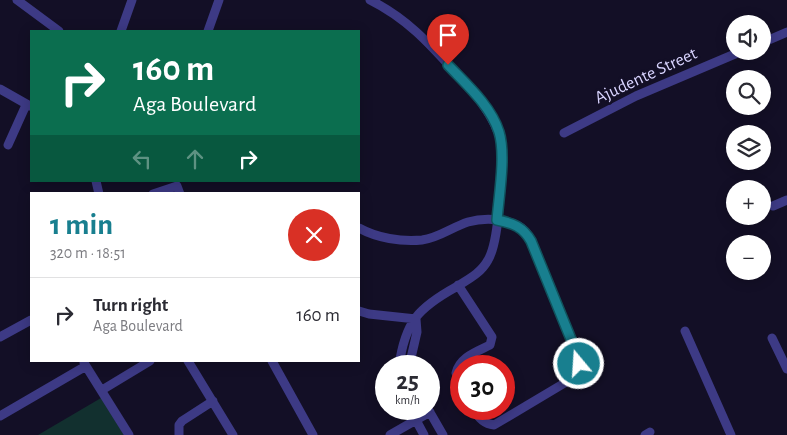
<!DOCTYPE html>
<html lang="en">
<head>
<meta charset="utf-8">
<style>
  body { margin:0; font-family:"Alegreya Sans",sans-serif; background:#f2f2f3; color:#2b2b33; height:100vh; display:flex; flex-direction:column; font-size:19px; white-space:nowrap }
  * { box-sizing:border-box; margin:0 }
  p { font-size:16px; color:#7c7c81 }
  .icon { flex:none; width:28px; height:28px; fill:none; stroke:currentColor; stroke-width:2; stroke-linecap:round; stroke-linejoin:round }
  .map { position:relative; flex:1; overflow:hidden }
  .details { position:absolute; left:30px; top:192px; width:330px; height:170px; display:flex; flex-direction:column; background:#fff; border-radius:0px; box-shadow:0 2px 12px #0003 }
  .details>* { flex:none }
  .hud { position:absolute; left:30px; top:30px; width:330px; height:152px; border-radius:0px; box-shadow:0 2px 12px #0003; background:#0b6e4f; color:#fff; overflow:hidden }
  .controls { position:absolute; left:726px; top:15px; display:grid; gap:10px }
  .controls a { display:grid; place-items:center; width:45px; height:45px; border-radius:50%; background:#fff; box-shadow:0 2px 12px #0003; font-size:25px }
  .speed { position:absolute; left:375px; top:355px; display:flex; gap:10px; font-size:25px; font-weight:700; text-align:center }
  .speed>* { display:grid; place-content:center; width:65px; height:65px; border-radius:50%; background:#fff; box-shadow:0 2px 12px #0003; line-height:1 }
  .speed small { font-size:12px; font-weight:400 }
  .speed .limit { border:8px solid #d22; background:#fff; color:#111 }
  .pin { position:absolute; display:grid; place-items:center; width:42px; height:42px; color:#fff; margin:-51px -21px; border-radius:50% 50% 50% 0; rotate:-45deg; box-shadow:0 0 5px #0007 }
  .pin .icon { rotate:45deg }
  .me { position:absolute; width:55px; margin:-28px; rotate:342deg; stroke-linejoin:round; filter:drop-shadow(0 0 4px #0008) }
  .turn { display:flex; align-items:center; gap:18px; height:105px; padding:0 20px; font-size:22px }
  .turn .icon { width:65px; height:65px; stroke-width:2.5 }
  .turn b { display:block; font-size:35px; line-height:42px }
  .lanes { display:flex; align-items:center; height:48px; padding:0 20px; background:#0003; justify-content:center; gap:25px; direction:ltr }
  .lanes .off { opacity:.35 }
  .round { display:grid; place-items:center; flex:none; width:52px; height:52px; border-radius:26px; background:#f2f2f3 }
  .head { display:flex; align-items:center; justify-content:space-between; height:85px; padding:0 20px }
  h1 { font-size:30px; font-weight:700; line-height:38px; color:#187f8f }
  ul { padding:0; list-style:none }
  li { display:flex; align-items:center; gap:15px; height:75px; padding:0 20px; border-top:1px solid #e1e1e2 }
  li div { flex:1 }
  li b { display:block; font-size:19px }
  li em { font-style:normal }
  .map>svg:first-child { display:block }
  .green { fill:#12302f }
  .lines { fill:none; stroke-linecap:round; stroke-linejoin:round }
  .street { stroke:#3d3a85; stroke-width:9 }
  .route-casing { stroke:#10535d; stroke-width:12 }
  .route { stroke:#187f8f; stroke-width:9 }
  .labels { text-anchor:middle; dominant-baseline:central; stroke-width:5; stroke-linejoin:round; paint-order:stroke }
  .street-label { font-size:18px; fill:#d9d4ff; stroke:#130f26 }
</style>
</head>
<body>
<div class="map">
<svg width="787" height="435" viewBox="0 0 787 435">
  <rect width="100%" height="100%" fill="#130f26"/>
  <!-- green -->
  <path class="green" d="M101,398L124,435H38Z"/>
  <g class="lines">
    <!-- street -->
    <path class="street" d="M17,0L59,31
      M370,0C406,18 428,42 455,72C474,93 494,114 501,142C501,169 501,238 488,260C481,273 469,279 456,287C418,308 405,322 399,366
      M121,31L132,0
      M208,31L219,0
      M762,43L787,32
      M0,89L30,106
      M564,133L636,96L742,51
      M8,145L26,105
      M96,181L99,194
      M153,194L177,186L180,194
      M773,206L787,200
      M359,228C377,238 401,242 422,240C439,238 452,227 468,222C485,217 514,218 526,232C535,244 539,260 545,274C555,299 565,324 575,349L579,364L578,375L494,425C484,424 478,418 474,409
      M458,285L492,337L490,345C476,352 460,357 456,373L461,384
      M359,311L369,314L416,319
      M685,331L731,435
      M0,337L31,320
      M772,338L787,369
      M188,361L233,435
      M272,361L313,435
      M84,363L129,435
      M412,366L411,358L417,332L416,319
      M102,390L150,361
      M410,409L424,435
      M428,409L443,435
      M0,416L86,366
      M179,435V425L182,421L213,401
      M390,435L430,412
      M645,435L650,432"/>
  </g>
  <g class="lines">
    <defs>
      <path id="route" d="M448,65C466,84 491,106 499,132C506,155 499,195 497,220C513,223 523,227 531,241L575,349L579,364"/>
    </defs>
    <!-- route casing -->
    <use href="#route" class="route-casing"/>
    <!-- route -->
    <use href="#route" class="route"/>
  </g>
  <g class="labels">
    <!-- street labels -->
    <g class="street-label">
      <text transform="translate(646 76) rotate(-25)">Ajudente Street</text>
    </g>
  </g>
</svg>
<div class="controls">
<a><svg class="icon" aria-label="sound" viewBox="0 0 24 24"><path d="M4 9h4l5-4v14l-5-4H4zM17 9q2 3 0 6"/></svg></a>
<a><svg class="icon" aria-label="search" viewBox="0 0 24 24"><circle cx="10" cy="10" r="6"/><path d="M15 15l6 6"/></svg></a>
<a><svg class="icon" aria-label="layers" viewBox="0 0 24 24"><path d="M12 4l9 5-9 5-9-5zM3 14l9 5 9-5"/></svg></a>
<a>+</a>
<a>−</a>
</div>
<div class="speed"><div>25<small>km/h</small></div><div class="limit">30</div></div>
<div class="pin" style="left:448px;top:65px;background:#d93025"><svg class="icon" aria-label="arrive" viewBox="0 0 24 24"><path d="M6 21V4h12l-3 4 3 4H6"/></svg></div>
<svg class="me" style="left:579px;top:364px" viewBox="-20 -20 40 40"><circle r="17" fill="#187f8f" stroke="#fff" stroke-width="3"/><path d="M0-11L8 9 0 5-8 9z" fill="#fff"/></svg>
<div class="hud">
<div class="turn"><svg class="icon" aria-label="right" viewBox="0 0 24 24"><path d="M7 20v-9h11M14 6l5 5-5 5"/></svg><div><b>160 m</b>Aga Boulevard</div></div>
<div class="lanes"><svg class="icon off" aria-label="left" viewBox="0 0 24 24"><path d="M17 20v-9H6M10 6l-5 5 5 5"/></svg><svg class="icon off" aria-label="ahead" viewBox="0 0 24 24"><path d="M12 20V5M6 11l6-6 6 6"/></svg><svg class="icon" aria-label="right" viewBox="0 0 24 24"><path d="M7 20v-9h11M14 6l5 5-5 5"/></svg></div>
</div>
<section class="details">
<div class="head"><div><h1>1 min</h1><p>320 m · 18:51</p></div><a class="round" style="background:#d93025;color:#fff"><svg class="icon" aria-label="close" viewBox="0 0 24 24"><path d="M6 6l12 12M18 6L6 18"/></svg></a></div>
<ul>
<li><svg class="icon" aria-label="right" viewBox="0 0 24 24"><path d="M7 20v-9h11M14 6l5 5-5 5"/></svg><div><b>Turn right</b><p>Aga Boulevard</p></div><em>160 m</em></li>
</ul>
</section>
</div>
</body>
</html>
